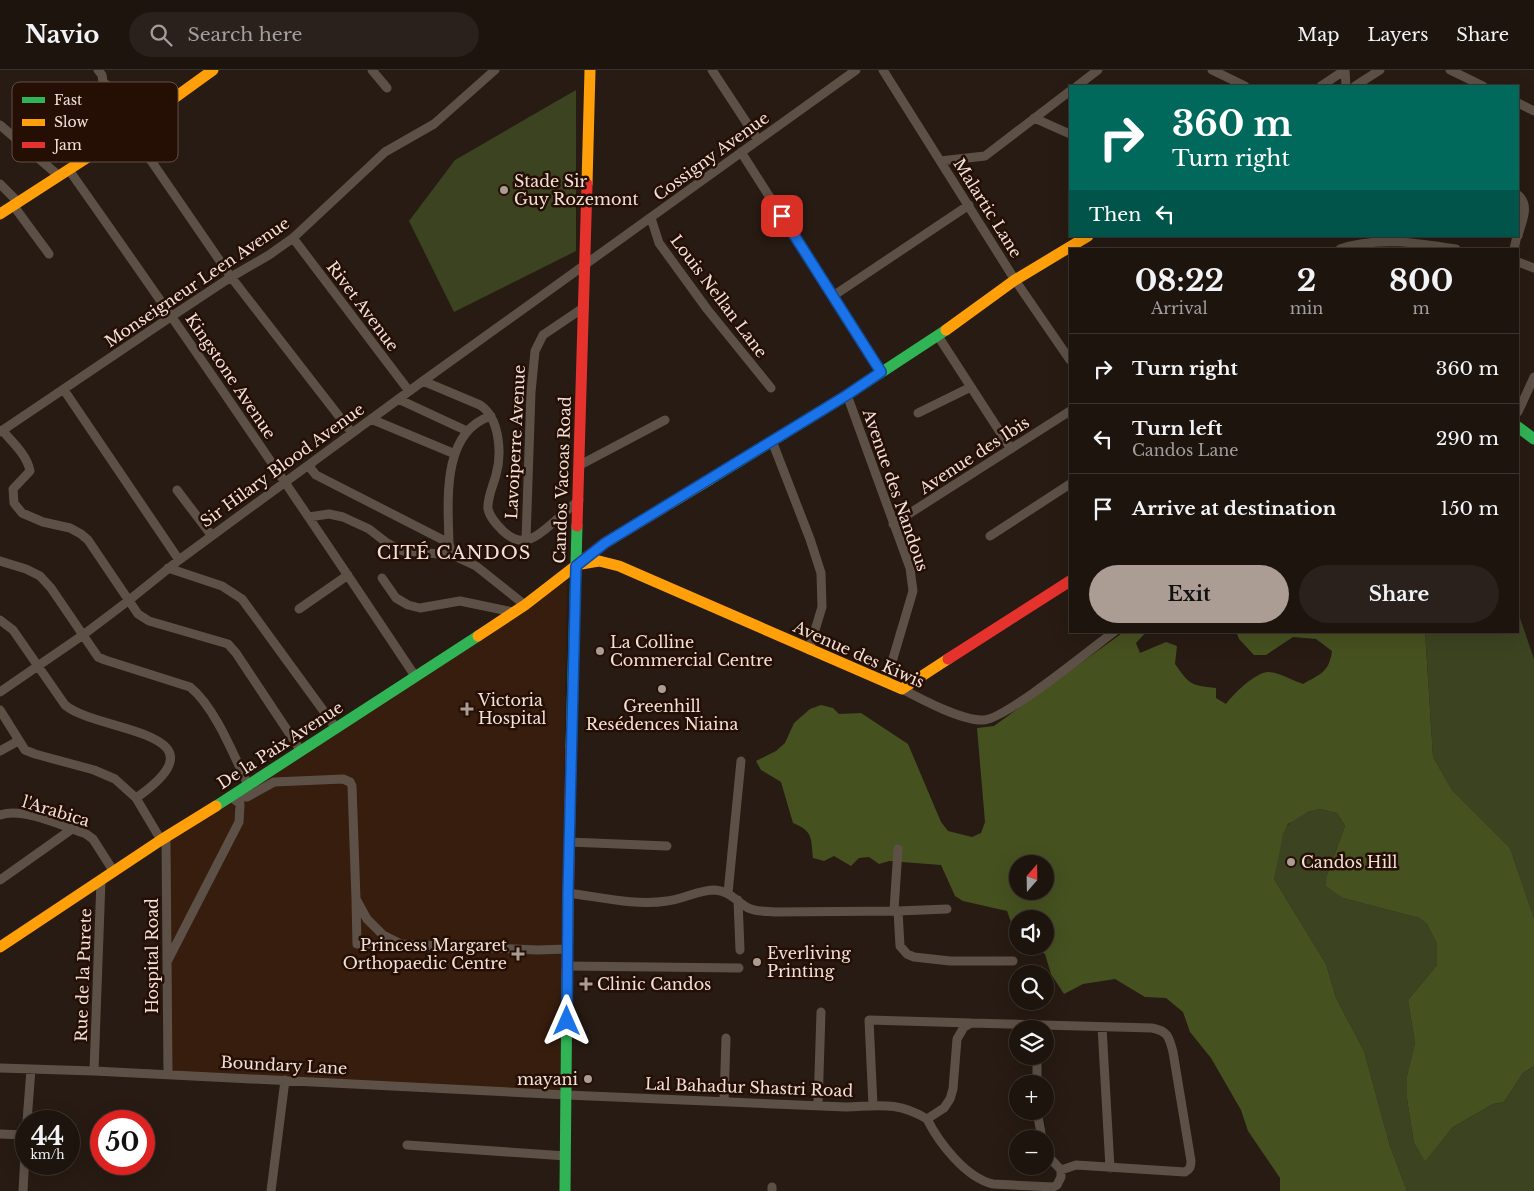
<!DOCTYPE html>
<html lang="en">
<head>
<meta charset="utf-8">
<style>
  body { margin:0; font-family:"Libre Baskerville",serif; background:#2a211c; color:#f1f3f6; height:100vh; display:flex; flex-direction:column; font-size:19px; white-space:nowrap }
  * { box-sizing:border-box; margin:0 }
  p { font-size:16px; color:#a09e9e }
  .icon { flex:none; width:28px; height:28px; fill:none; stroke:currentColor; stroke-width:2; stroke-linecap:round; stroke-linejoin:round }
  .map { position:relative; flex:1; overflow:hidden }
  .sheet { position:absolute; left:1069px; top:178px; width:450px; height:385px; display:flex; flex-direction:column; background:#1d140e; border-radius:0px; box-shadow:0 5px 20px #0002,0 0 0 1px #3b332e }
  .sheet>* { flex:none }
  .hud { position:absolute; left:1069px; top:15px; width:450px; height:152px; border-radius:0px; box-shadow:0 5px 20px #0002,0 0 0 1px #3b332e; background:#00695c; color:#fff; overflow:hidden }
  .needle { width:32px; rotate:20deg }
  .controls { position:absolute; left:1009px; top:785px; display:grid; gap:10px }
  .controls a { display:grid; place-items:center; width:45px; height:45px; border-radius:50%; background:#1d140e; box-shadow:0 5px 20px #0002,0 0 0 1px #3b332e; font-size:25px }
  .speed { position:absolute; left:15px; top:1040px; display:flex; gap:10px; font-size:25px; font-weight:700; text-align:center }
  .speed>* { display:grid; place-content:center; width:65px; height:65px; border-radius:50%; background:#1d140e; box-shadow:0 5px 20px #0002,0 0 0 1px #3b332e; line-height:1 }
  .speed small { font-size:12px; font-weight:400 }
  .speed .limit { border:8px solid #d22; background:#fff; color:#111 }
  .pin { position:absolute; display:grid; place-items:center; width:42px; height:42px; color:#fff; margin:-21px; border-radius:10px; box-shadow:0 2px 8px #0006 }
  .me { position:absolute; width:55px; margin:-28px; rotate:0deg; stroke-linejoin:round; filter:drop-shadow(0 0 4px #0008) }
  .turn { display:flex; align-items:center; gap:18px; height:105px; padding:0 20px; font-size:22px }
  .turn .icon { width:65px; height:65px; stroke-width:2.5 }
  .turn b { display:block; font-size:35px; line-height:42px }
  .then { display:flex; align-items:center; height:48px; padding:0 20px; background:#0003; gap:10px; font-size:19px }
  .eta { display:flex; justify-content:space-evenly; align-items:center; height:85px; text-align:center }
  .eta b { font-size:30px; font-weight:700; line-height:35px }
  .cta { display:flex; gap:10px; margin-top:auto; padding:10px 20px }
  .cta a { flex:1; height:58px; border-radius:30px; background:#ab9c94; color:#111; font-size:20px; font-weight:700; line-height:58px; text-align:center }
  .cta a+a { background:#2a211c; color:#f1f3f6 }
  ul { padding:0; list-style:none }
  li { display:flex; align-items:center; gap:15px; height:70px; padding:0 20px; border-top:1px solid #3b332e }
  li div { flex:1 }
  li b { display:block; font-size:19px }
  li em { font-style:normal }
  header { display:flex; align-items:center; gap:30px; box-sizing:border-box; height:70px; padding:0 25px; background:#1d140e; border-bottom:1px solid #3b332e }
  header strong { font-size:24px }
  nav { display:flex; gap:28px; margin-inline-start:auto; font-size:18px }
  .search { width:350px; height:45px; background:#2a211c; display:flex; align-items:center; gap:12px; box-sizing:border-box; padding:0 18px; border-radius:28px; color:#a09e9e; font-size:19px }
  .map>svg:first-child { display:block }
  .built { fill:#371d0d }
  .green { fill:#3c4321 }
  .forest { fill:#465120; fill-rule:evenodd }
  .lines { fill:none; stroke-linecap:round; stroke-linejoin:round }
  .street { stroke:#5d5147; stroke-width:9 }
  .fast { stroke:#30b455; stroke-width:11 }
  .slow { stroke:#ff9f0a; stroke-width:11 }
  .jam { stroke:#e5322d; stroke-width:11 }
  .route-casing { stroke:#114b97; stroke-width:12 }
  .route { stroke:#1a73e8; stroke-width:9 }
  .poi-dot { fill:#ab9c94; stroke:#250f04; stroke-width:2 }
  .labels { text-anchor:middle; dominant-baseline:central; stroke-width:5; stroke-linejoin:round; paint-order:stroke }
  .street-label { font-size:16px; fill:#f2e1d9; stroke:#250f04 }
  .poi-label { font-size:16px; fill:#f2e1d9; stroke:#250f04; text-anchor:start }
  .neighbourhood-label { font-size:18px; letter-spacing:1px; fill:#f2e1d9; stroke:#250f04 }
  .key { fill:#250f04; stroke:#624e44; stroke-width:1 }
  .key-label { font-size:14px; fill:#f2e1d9 }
</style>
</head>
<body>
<header>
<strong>Navio</strong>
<div class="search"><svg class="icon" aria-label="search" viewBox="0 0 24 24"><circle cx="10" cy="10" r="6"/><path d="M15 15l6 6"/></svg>Search here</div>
<nav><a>Map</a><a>Layers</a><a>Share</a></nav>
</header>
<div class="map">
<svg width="1534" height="1121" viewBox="0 0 1534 1121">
  <rect width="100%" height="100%" fill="#271b13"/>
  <!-- built -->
  <path class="built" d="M567,510L560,1021L171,1002V768Z"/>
  <!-- green -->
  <path class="green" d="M576,20V181L454,242L409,151L455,90Z
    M1518,542L1534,589V848L1510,778L1452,720L1433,687L1425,561H1518Z
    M1320,739L1337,743L1345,756L1327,805L1343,828L1419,848L1427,854L1437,874V895L1408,930L1415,973L1407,1006V1029L1414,1073L1425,1090L1453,1057L1493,1034L1504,1032L1523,1003L1534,996V1121H1407L1390,1076L1364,981L1336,928L1326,894L1274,809C1277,795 1279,765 1288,755C1296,746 1310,741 1320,739Z"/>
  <!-- forest -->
  <path class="forest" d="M1125,561H1147L1136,573L1140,583L1166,572L1177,576L1175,594C1190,615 1190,615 1216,618V628L1226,634C1233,624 1257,601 1269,602C1280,603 1293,611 1303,614C1320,604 1329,603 1332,581L1316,569L1293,567L1266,585H1254L1239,569L1236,561H1425L1433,687L1452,720L1510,778L1534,848V996L1523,1003L1504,1032L1493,1034L1453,1057L1425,1091L1414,1073L1407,1029V1006L1415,973L1408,930L1437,895V874L1427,854L1419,848L1343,828L1326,816L1327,805L1345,756L1337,743L1320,739L1308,742L1288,754L1283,764L1274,809L1326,894L1336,928L1364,981L1390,1076L1407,1121H1280V1108L1248,1061L1241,1040L1211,988L1190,962L1183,942L1166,928L1145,927L1115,909L1083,914L1064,924L1051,904L1045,884L1032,876H1045V849H1018L1017,868L1007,841L963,831L955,826L941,795L889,791L879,794L869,787L859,788L851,796L834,786L824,791L813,788C811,768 813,761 793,753L781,712L761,700L756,691L776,681L785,673L794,653L810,639L821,635L833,638L839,644L861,643L908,674L941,752L948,761L972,767L981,763L985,752L977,658L994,656ZM1018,794H1045V821H1018Z"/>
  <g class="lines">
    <!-- street -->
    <path class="street" d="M98,0L102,5L103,12L147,47
      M372,0L387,18
      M712,0L758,70
      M883,0L1015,210L1070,290
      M1212,0L1245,16
      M1345,0L1346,16
      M1450,0L1483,16
      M1077,16L1098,0
      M1321,16L1345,0
      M1355,16L1380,0
      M1518,33L1534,41
      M1034,48L1070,64
      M0,55L59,106
      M130,60L231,207L352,363
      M741,82L881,302
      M940,91L985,86L1070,21
      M69,100C187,267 302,436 415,606
      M0,114L18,132
      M1518,125C1531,136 1521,152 1518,166
      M13,135L49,184
      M651,148L659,173L707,239L771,318
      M293,168L409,321
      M1340,179C1376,166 1419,173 1456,179
      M1514,179L1517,166
      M1518,192L1534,198
      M833,226L969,135
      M938,266L1011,379
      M423,311L480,335C500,348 502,384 496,405C493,416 487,428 488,439C490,448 497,455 503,461C524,481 539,465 556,450C563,444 571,437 579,430
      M64,320L179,490
      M847,325L910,498L913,521L886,612
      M398,329L467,361
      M1518,342L1534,307
      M918,343L971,317
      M371,349L455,384
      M2,360C13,373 27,385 30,401L13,419L14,433L22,443L43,452L70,458L81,464L88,470L138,544L149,551L228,574L236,583L301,681
      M0,362L172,246L231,207L269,185L293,168L385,82L434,54L495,0
      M772,371L810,469L821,503L822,537L809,580
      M311,393V399L316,405L449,473L452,485
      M580,395L665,350
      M177,420L212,466
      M309,447L329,444L343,447L369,459L387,473L403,481L452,485L463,490L476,496L525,535
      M893,454L1070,341
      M990,466L1070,414
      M526,470L531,322L535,281L543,265L583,238
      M449,473C448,432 441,362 491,346
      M0,491L26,499L40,506L51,518L98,587L105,590L190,617C215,637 234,686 248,715
      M168,498L222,516L242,529L336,658
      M382,508L396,528L408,535L420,538L460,531L513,542
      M299,539L348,505
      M0,550L13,560L65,635C98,663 233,660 136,728
      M902,619C921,629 962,651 983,650C1005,650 1092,578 1115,561
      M0,622L83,565L128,531L179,490L423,311L856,0
      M0,640L25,680L35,684L94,700L115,709L136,728L161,770
      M0,681L18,671
      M232,727H247L274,712L343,709L350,712L352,716L356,829L367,849L383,865L401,874L538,880L568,879
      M0,745C23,737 63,756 86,764L93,769L114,802
      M166,768L168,1004
      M569,772L667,776
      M0,810L72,759
      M568,823C600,827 635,836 667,831C683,829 699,820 715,820C729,821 735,830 745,836C753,842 765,841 775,842L898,841L900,876L907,884L914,887L950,891H1013
      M728,823L741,691
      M738,830L740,880
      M356,831L357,874L398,875
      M894,840L898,779
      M898,841L947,839
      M167,892L239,752L240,734L231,727
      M567,896L739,898
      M1102,957L1110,1098
      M0,998L94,1001L567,1025L846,1037C879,1036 897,1031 927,1049
      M94,1001L101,810
      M1037,1014V986
      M724,1031L726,968
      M818,1036L821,942
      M873,1036L869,950L971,953
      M1037,1041L1042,1069
      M927,1049L944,1038L950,1029L953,1019L957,969L964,957L971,953L1152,958C1168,961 1169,967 1173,982L1191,1091C1191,1097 1190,1099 1185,1102L1076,1095L1061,1100
      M927,1049C939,1073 966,1108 993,1114L1053,1117L1057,1115L1061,1107V1100L1048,1086L1045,1077
      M27,1051L31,999
      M0,1064L26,1065
      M407,1075L566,1086
      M23,1121L26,1067
      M271,1121L285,1010
      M772,1121V1117"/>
    <!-- fast -->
    <path class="fast" d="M1518,357L1534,369
      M709,410L847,325L946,260
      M571,677L577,456
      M216,736L478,566
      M565,1121L567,905"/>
    <!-- slow -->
    <path class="slow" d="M587,114L590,0
      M0,144L130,60L213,0
      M946,260L1015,210L1088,166
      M581,494L599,491L619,496L902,619L948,589
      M478,566L525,535L605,473L709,410
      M0,877L161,770L216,736"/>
    <!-- jam -->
    <path class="jam" d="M577,456L587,114
      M948,589L1070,511
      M567,905L571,677"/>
  </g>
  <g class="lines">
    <defs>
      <path id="route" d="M567,951L568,822L576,496L605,473L847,325L881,302L782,146"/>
    </defs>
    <!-- route casing -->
    <use href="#route" class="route-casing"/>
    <!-- route -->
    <use href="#route" class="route"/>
  </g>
  <!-- markers -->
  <g class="poi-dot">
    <circle cx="504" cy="120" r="5"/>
    <circle cx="600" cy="581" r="5"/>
    <circle cx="662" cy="619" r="5"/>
    <path d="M464.5 631.5h5v5h5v5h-5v5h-5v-5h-5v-5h5z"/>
    <circle cx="1291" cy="792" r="5"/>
    <path d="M515.5 876.5h5v5h5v5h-5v5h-5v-5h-5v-5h5z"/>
    <circle cx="757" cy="892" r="5"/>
    <path d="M583.5 906.5h5v5h5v5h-5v5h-5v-5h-5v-5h5z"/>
    <circle cx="588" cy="1009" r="5"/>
  </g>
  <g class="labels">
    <!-- street labels -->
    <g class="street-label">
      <text transform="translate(711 86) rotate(-36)">Cossigny Avenue</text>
      <text transform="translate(988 138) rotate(58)">Malartic Lane</text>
      <text transform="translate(197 212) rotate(-34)">Monseigneur Leen Avenue</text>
      <text transform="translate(719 226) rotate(53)">Louis Nellan Lane</text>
      <text transform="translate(363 236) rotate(53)">Rivet Avenue</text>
      <text transform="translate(231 306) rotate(56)">Kingstone Avenue</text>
      <text transform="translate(515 372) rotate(-87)">Lavoiperre Avenue</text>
      <text transform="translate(974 385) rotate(-33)">Avenue des Ibis</text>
      <text transform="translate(282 395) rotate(-36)">Sir Hilary Blood Avenue</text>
      <text transform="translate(562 410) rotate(-88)">Candos Vacoas Road</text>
      <text transform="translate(896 420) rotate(71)">Avenue des Nandous</text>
      <text transform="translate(859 584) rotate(24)">Avenue des Kiwis</text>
      <text transform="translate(280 675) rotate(-33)">De la Paix Avenue</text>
      <text transform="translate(56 741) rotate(17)">l'Arabica</text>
      <text transform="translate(152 886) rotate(-90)">Hospital Road</text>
      <text transform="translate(83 905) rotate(-88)">Rue de la Purete</text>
      <text transform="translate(284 995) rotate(3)">Boundary Lane</text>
      <text transform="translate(749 1017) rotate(2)">Lal Bahadur Shastri Road</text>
    </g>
    <!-- poi labels -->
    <g class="poi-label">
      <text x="514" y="111">Stade Sir<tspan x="514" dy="18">Guy Rozemont</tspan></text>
      <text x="610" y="572">La Colline<tspan x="610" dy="18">Commercial Centre</tspan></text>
      <text x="478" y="630">Victoria<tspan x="478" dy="18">Hospital</tspan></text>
      <text x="662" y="636" text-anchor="middle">Greenhill<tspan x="662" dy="18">Resédences Niaina</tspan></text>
      <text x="1301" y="792">Candos Hill</text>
      <text x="507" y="875" text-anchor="end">Princess Margaret<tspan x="507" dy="18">Orthopaedic Centre</tspan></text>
      <text x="767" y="883">Everliving<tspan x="767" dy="18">Printing</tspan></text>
      <text x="597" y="914">Clinic Candos</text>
      <text x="578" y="1009" text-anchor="end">mayani</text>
    </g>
    <!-- neighbourhood labels -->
    <g class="neighbourhood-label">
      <text x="454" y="483">CITÉ CANDOS</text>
    </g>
  </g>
  <!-- legend -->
  <rect x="12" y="12" width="166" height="80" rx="8" class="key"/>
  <rect x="22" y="27" width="23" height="6" fill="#30b455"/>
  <rect x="22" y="49" width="23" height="7" fill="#ff9f0a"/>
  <rect x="22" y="72" width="23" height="6" fill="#e5322d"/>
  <g class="key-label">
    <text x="54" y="35">Fast</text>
    <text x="54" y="57">Slow</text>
    <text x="54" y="80">Jam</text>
  </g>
</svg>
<div class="controls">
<a><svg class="needle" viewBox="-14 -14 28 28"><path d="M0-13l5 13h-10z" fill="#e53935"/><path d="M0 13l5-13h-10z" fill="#a09e9e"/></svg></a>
<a><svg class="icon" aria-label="sound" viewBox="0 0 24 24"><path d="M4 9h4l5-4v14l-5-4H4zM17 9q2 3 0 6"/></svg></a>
<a><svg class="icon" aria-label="search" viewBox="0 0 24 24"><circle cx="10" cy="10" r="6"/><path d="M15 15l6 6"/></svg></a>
<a><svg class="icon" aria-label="layers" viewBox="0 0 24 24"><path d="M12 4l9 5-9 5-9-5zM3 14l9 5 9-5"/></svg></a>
<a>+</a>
<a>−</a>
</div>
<div class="speed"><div>44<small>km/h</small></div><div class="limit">50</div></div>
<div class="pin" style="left:782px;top:146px;background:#d93025"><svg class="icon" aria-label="arrive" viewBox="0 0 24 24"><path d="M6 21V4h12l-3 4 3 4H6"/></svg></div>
<svg class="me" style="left:567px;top:951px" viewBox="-20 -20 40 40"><path d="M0-17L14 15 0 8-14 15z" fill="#1a73e8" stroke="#fff" stroke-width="4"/></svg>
<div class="hud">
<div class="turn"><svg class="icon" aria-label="right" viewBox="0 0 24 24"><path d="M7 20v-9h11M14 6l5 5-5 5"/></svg><div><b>360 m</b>Turn right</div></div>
<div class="then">Then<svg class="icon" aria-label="left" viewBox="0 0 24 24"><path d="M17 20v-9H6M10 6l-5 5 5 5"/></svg></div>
</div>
<section class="sheet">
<div class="eta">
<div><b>08:22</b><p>Arrival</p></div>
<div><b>2</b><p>min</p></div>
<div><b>800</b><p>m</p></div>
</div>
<ul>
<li><svg class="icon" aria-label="right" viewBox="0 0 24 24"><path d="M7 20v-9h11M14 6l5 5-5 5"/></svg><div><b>Turn right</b></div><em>360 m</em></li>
<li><svg class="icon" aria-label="left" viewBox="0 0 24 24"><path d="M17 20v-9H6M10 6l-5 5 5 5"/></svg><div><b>Turn left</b><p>Candos Lane</p></div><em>290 m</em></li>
<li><svg class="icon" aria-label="arrive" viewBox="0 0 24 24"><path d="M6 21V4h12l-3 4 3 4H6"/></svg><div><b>Arrive at destination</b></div><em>150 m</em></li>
</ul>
<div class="cta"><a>Exit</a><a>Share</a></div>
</section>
</div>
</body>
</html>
